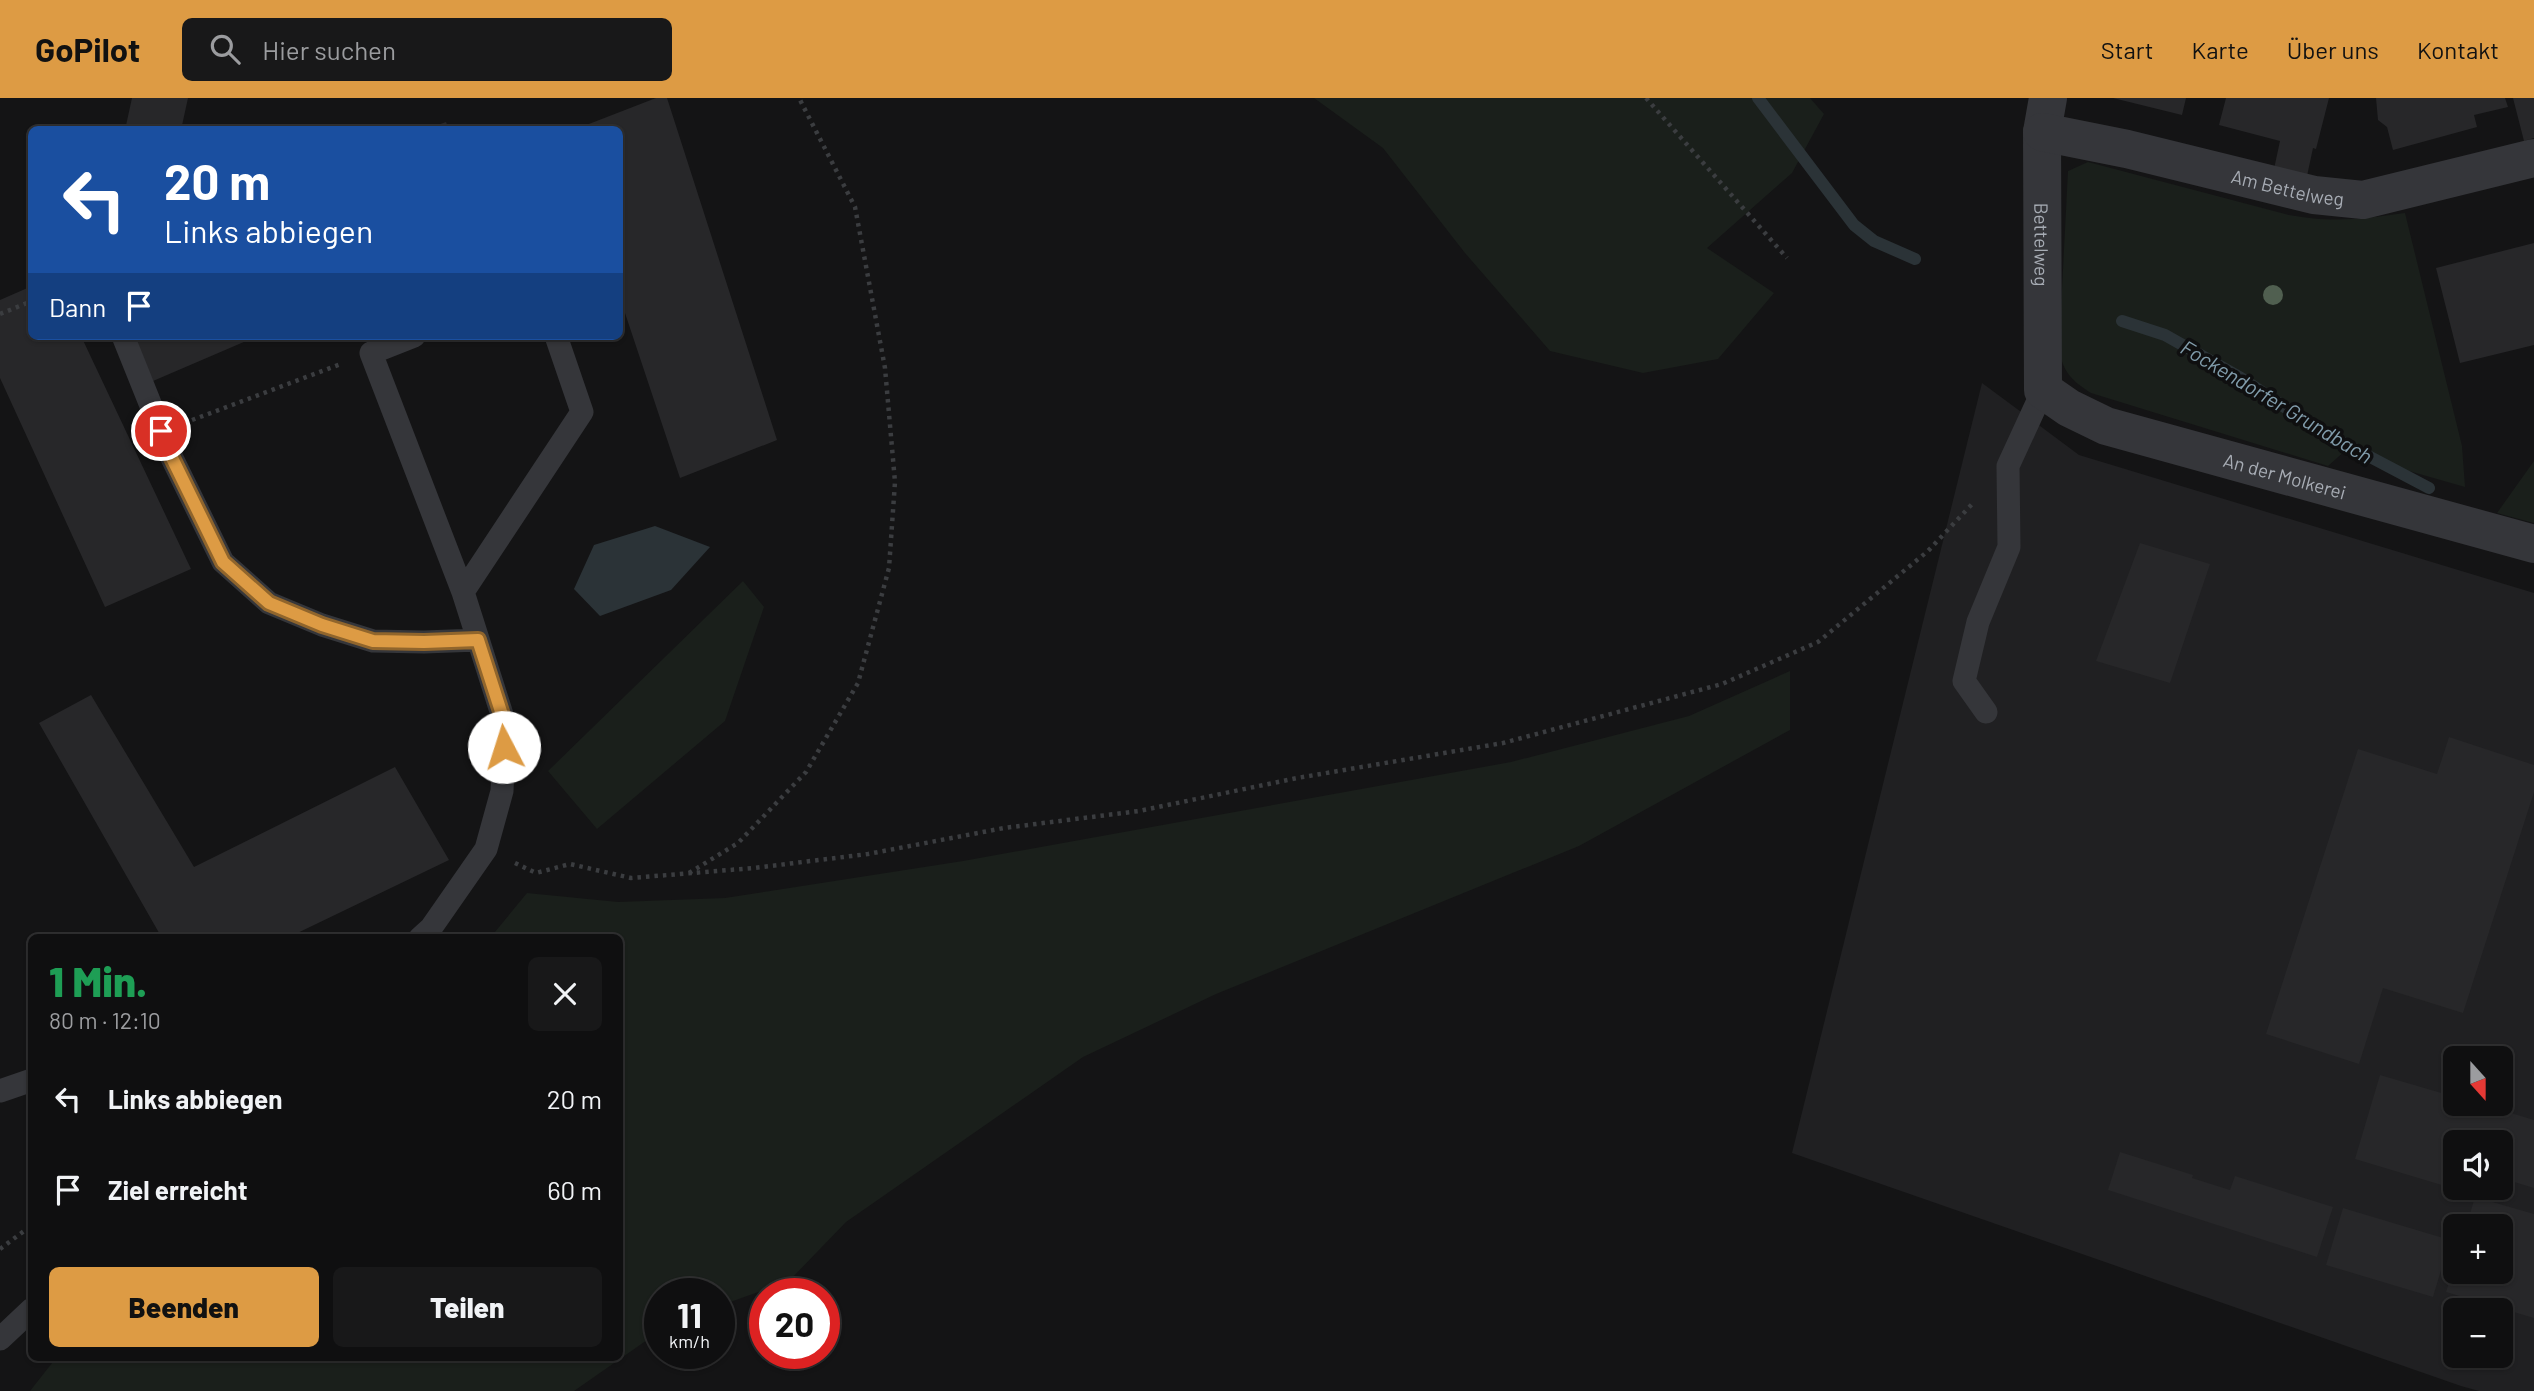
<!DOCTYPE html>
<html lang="de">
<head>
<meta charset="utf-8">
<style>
  body { margin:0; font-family:Barlow,sans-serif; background:#181819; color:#f1f3f6; height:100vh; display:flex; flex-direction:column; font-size:26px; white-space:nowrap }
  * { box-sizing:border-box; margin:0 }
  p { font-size:23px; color:#9b9c9f }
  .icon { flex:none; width:38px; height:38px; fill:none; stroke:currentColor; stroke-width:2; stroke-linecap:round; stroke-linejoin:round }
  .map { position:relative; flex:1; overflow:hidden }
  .side { position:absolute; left:28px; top:836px; width:595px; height:427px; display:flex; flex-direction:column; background:#0f0f10; border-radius:10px; box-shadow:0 2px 5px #0004,0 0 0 2px #2f2f30 }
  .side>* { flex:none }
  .hud { position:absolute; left:28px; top:28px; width:595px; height:214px; border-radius:10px; box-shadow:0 2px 5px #0004,0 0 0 2px #2f2f30; background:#1a4fa0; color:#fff; overflow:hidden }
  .needle { width:46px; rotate:159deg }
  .tools { position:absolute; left:2443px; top:948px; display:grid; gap:14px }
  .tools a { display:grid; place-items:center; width:70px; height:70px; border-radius:10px; background:#0f0f10; box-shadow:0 2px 5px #0004,0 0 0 2px #2f2f30; font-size:35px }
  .speed { position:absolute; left:644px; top:1180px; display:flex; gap:14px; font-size:35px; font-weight:700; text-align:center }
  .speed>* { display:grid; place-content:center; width:91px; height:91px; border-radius:50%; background:#0f0f10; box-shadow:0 2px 5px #0004,0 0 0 2px #2f2f30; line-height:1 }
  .speed small { font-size:18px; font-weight:400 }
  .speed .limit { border:10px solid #d22; background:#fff; color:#111 }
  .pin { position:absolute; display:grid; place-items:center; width:60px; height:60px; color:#fff; margin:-30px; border:4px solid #fff; border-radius:50%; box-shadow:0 2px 7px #0007 }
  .me { position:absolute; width:77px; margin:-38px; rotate:355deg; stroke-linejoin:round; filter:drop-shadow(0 0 5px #0008) }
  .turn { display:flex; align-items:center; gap:24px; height:147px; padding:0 21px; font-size:32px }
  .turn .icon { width:91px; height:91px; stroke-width:2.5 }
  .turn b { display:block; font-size:49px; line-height:60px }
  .then { display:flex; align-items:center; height:66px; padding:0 21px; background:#0003; gap:14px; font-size:26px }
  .round { display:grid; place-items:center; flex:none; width:74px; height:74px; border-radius:10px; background:#181819 }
  .headline { display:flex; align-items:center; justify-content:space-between; height:119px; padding:0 21px }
  h1 { font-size:42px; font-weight:800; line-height:52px; color:#1e9e55 }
  .button { display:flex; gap:14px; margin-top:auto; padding:14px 21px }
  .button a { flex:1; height:80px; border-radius:10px; background:#dd9b44; color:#111; font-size:28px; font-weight:800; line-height:80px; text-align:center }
  .button a+a { background:#181819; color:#f1f3f6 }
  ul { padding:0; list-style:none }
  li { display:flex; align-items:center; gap:21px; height:91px; padding:0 21px }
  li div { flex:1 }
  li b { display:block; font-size:26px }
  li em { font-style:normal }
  header { display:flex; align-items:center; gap:42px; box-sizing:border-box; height:98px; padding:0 35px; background:#dd9b44; color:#111 }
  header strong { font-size:33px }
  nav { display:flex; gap:38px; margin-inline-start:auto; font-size:24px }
  .search { width:490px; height:63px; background:#181819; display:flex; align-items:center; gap:18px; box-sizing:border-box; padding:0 24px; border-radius:10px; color:#9b9c9f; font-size:26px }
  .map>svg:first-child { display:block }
  .built { fill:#202022; fill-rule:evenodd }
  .green { fill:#1a1f1b }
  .water { fill:#2b3337 }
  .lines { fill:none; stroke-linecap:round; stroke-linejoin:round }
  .stream { stroke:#2b3337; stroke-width:12 }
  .building { fill:#272729 }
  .path { stroke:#3b3d40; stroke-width:4.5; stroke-dasharray:3.5 5; stroke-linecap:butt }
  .service { stroke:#35363a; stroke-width:23 }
  .minor { stroke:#35363a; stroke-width:38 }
  .tree { fill:#505f50 }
  .route-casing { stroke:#90652c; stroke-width:18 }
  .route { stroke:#dd9b44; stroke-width:12 }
  .labels { text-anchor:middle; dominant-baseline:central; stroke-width:7; stroke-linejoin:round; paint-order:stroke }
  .street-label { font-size:19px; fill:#a7acb4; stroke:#0f0f10 }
  .water-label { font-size:21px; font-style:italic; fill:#819cab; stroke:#0f0f10 }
</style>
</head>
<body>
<header>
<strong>GoPilot</strong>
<div class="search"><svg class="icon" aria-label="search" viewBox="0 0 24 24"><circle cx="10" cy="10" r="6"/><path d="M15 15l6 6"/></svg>Hier suchen</div>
<nav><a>Start</a><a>Karte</a><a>Über uns</a><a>Kontakt</a></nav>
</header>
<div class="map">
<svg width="2534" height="1293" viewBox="0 0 2534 1293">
  <rect width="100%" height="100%" fill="#141415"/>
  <!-- built -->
  <path class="built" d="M1982,285L2079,357L2534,495V1293H2479L2461,1288L1792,1055ZM2455,961H2501V1006H2455ZM2455,1045H2501V1090H2455ZM2455,1129H2501V1174H2455ZM2455,1213H2501V1258H2455Z"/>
  <!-- green -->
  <path class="green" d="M1314,0H1810L1824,16L1792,75L1707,150L1774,195L1718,261L1643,275L1550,253L1465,155L1383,50Z
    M2088,64L2289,117C2333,125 2361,121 2405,115L2462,348L2465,389L2409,373L2346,352L2328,368L2091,295C2072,283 2062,273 2059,250L2068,73Z
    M2534,363V425L2497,415Z
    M743,483L764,509L725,623L597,731L548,673Z
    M1790,573V632L1579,748L1216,896L1083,959L846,1124L789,1183L719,1208V1195H660V1233L574,1293H30L56,1260H620V840H490L527,795L618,804L725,800L963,763L1511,664L1689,618Z"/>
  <!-- water -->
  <path class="water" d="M655,428L710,449L671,492L600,518L574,491L594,447Z"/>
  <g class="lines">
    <!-- stream -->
    <path class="stream" d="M1758,0L1854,127L1874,143L1915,161
      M2122,223L2165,237L2241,280L2319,332L2429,390"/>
  </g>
  <!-- building -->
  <path class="building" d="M132,0H188L181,32H125Z
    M656,0H667L777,342L680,380L620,200V32L576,31Z
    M2113,0H2186L2182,17Z
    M2226,0H2329L2316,51L2313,50L2307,78L2274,71L2280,43L2219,27Z
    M2376,0H2505L2508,9L2474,17L2477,29L2393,52L2387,29L2378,22Z
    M2513,0H2534V40L2524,43Z
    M446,24L449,32H427V31Z
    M2534,145V247L2460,265L2436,170Z
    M32,188V238H81L191,471L105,509L0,280V202Z
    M132,238H258L153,283Z
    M2140,445L2210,466L2170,585L2096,563Z
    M91,597L194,769L395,669L449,762L287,840H162L39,625Z
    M2449,639L2534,667V694L2463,915L2383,890L2359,966L2266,936L2358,651L2437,676Z
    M2380,977L2455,999V1006H2481L2534,1022V1090L2501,1080V1045H2455V1091L2355,1061Z
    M2120,1054L2193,1077L2192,1080L2230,1092L2235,1078L2333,1109L2317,1159L2108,1092Z
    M2457,1090H2482L2480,1098Z
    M2475,1099L2534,1116V1220L2446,1194L2455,1166V1174H2501V1129H2466Z
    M2343,1110L2450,1142L2433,1199L2326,1167Z"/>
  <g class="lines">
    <!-- path -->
    <path class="path" d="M1646,0L1787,160
      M0,216L32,203
      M192,322L341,266
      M515,765L536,775L570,766L631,780L754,770L868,756L1004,730L1139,713L1297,680L1503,645L1722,586L1818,544L1928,453L1974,404
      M689,775L738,745L806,674L858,585L889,470L895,384L885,270L855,109L799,0
      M0,1151L32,1127"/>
    <!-- service -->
    <path class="service" d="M123,238L172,360L223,464L269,505L322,527L373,543L424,544L478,542
      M414,238L371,255L463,494L505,626L502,693L486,751L431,830L420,840
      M463,494L582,314L556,238
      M1986,614L1964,583L1978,524L2009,449L2008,368L2043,292
      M0,993L32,982
      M0,1241L32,1211"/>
    <!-- minor -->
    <g class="minor">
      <path id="s1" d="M2048,0L2042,34L2043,292L2069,310L2106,328L2534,446"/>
      <path id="s2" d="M2042,34L2127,51L2314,97L2363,102L2534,60"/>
    </g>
  </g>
  <!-- trees -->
  <circle class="tree" cx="2273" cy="197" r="10"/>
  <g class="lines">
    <defs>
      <path id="route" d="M161,333L172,360L223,464L269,505L322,527L373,543L424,544L478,542L505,626L504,649"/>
    </defs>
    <!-- route casing -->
    <use href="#route" class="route-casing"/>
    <!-- route -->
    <use href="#route" class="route"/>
  </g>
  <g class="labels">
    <!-- street labels -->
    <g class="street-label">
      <text stroke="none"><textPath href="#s2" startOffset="252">Am Bettelweg</textPath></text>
      <text stroke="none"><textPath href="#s1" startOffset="147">Bettelweg</textPath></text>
      <text stroke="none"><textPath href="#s1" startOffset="551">An der Molkerei</textPath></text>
    </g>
    <!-- water labels -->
    <g class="water-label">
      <text transform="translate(2277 303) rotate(31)">Fockendorfer Grundbach</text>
    </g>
  </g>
</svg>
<div class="tools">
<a><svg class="needle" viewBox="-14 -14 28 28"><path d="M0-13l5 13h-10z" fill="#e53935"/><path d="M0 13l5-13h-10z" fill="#9b9c9f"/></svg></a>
<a><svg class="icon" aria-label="sound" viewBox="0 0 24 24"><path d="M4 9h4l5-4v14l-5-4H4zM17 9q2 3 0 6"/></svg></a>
<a>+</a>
<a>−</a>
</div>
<div class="speed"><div>11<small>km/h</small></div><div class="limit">20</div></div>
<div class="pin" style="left:161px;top:333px;background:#d93025"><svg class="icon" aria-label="arrive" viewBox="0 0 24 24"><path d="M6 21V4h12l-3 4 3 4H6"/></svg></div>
<svg class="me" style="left:504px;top:649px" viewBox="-20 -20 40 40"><circle r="19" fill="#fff"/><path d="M0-13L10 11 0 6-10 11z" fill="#dd9b44"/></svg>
<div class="hud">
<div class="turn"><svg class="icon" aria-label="left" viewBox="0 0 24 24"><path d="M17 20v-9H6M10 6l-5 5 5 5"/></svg><div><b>20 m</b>Links abbiegen</div></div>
<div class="then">Dann<svg class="icon" aria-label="arrive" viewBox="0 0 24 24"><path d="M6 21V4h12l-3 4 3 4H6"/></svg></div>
</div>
<section class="side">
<div class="headline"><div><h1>1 Min.</h1><p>80 m · 12:10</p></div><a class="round"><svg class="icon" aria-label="close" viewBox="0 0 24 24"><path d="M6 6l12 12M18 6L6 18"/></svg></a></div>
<ul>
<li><svg class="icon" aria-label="left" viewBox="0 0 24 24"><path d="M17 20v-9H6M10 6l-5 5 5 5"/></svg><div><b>Links abbiegen</b></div><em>20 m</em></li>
<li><svg class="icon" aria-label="arrive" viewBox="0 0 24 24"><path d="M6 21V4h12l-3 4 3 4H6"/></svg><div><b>Ziel erreicht</b></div><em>60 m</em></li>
</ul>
<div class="button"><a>Beenden</a><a>Teilen</a></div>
</section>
</div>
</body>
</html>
